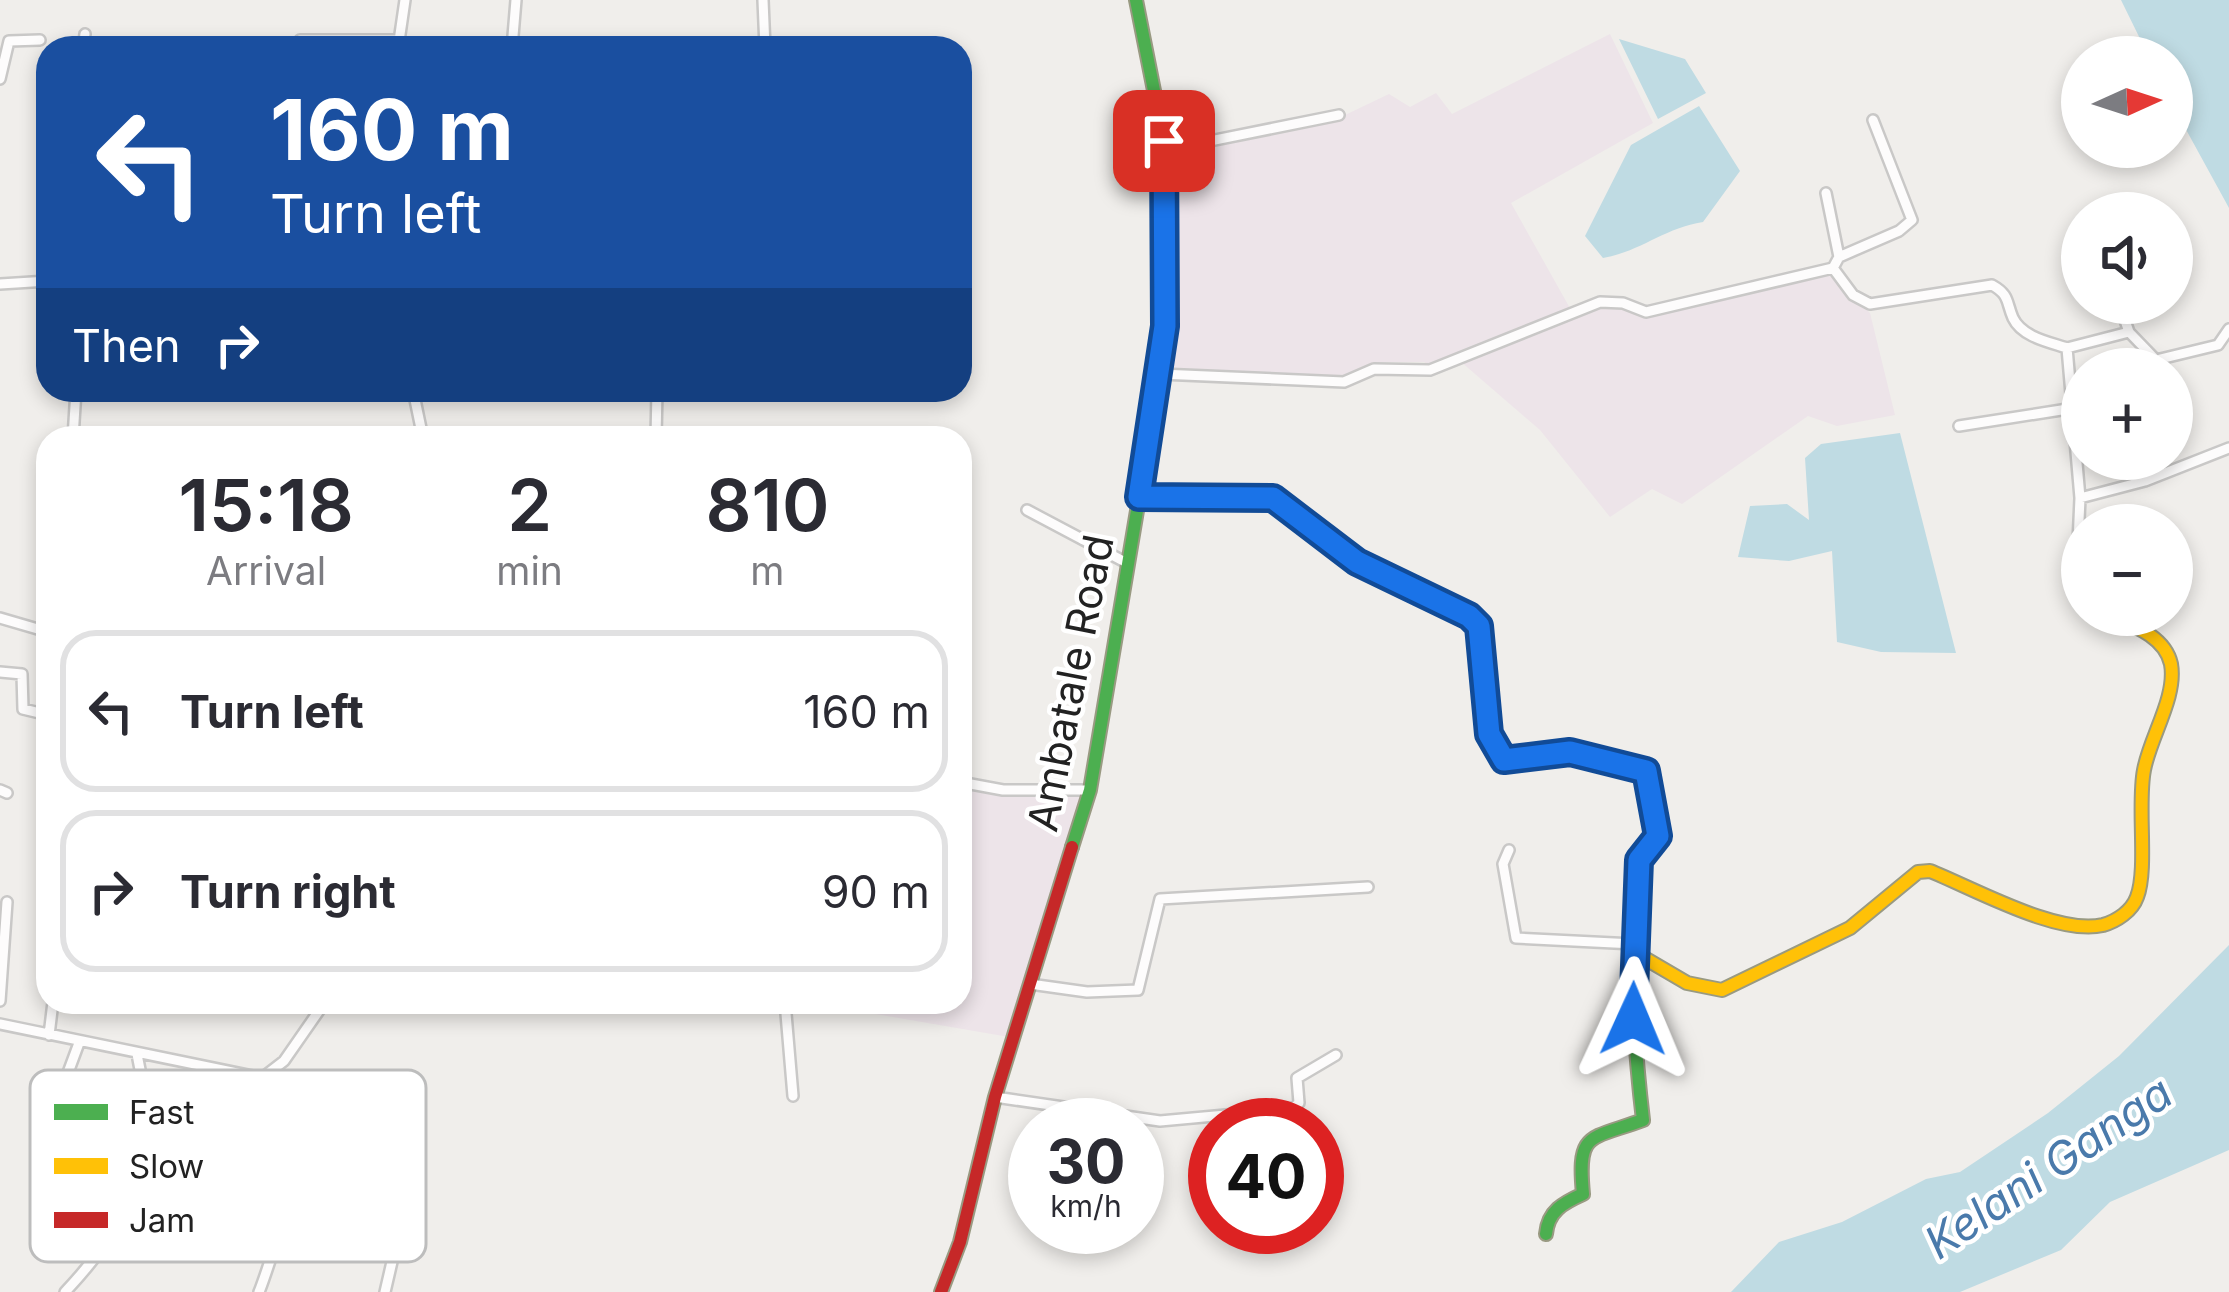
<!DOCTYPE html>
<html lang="en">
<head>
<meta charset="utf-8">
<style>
  body { margin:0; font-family:Inter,sans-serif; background:#f2f2f3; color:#2b2b33; height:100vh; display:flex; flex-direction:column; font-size:45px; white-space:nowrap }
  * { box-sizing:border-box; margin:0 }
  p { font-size:39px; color:#7c7c81 }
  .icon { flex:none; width:66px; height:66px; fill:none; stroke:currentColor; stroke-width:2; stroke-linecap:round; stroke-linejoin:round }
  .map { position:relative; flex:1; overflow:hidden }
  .drawer { position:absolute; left:36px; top:426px; width:936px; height:588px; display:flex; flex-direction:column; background:#fff; border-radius:36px; box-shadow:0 6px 18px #0003 }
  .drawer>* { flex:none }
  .hud { position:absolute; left:36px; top:36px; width:936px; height:366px; border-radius:36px; box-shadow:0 6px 18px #0003; background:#1a4fa0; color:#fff; overflow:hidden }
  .needle { width:78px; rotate:87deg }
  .tools { position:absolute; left:2061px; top:36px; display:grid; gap:24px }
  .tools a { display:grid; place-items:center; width:132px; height:132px; border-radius:50%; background:#fff; box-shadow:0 6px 18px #0003; font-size:60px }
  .speed { position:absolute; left:1008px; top:1098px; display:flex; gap:24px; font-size:60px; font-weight:700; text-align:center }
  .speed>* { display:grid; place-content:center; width:156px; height:156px; border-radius:50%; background:#fff; box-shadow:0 6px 18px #0003; line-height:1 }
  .speed small { font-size:30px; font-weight:400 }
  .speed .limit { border:18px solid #d22; background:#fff; color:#111 }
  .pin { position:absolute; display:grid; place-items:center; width:102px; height:102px; color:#fff; margin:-51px; border-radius:24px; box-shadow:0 6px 18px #0006 }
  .me { position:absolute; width:132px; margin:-66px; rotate:1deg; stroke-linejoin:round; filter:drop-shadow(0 0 9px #0008) }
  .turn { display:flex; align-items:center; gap:42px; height:252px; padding:0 36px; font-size:54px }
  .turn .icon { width:156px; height:156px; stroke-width:2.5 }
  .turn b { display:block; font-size:84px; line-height:102px }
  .then { display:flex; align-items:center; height:114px; padding:0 36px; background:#0003; gap:24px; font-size:45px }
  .eta { display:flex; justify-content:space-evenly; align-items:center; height:204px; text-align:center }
  .eta b { font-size:72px; font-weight:600; line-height:84px }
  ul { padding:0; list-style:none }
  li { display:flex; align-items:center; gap:36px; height:162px; margin:0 24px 18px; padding:0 12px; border:6px solid #e1e1e2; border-radius:36px }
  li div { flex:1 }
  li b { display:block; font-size:45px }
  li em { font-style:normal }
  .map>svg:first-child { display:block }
  .industrial { fill:#ede4e9 }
  .water { fill:#bfdbe3 }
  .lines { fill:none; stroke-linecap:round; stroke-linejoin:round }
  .street-casing { stroke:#c9c8c7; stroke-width:14 }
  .fast-casing { stroke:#999a82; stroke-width:16 }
  .slow-casing { stroke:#999a82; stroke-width:16 }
  .jam-casing { stroke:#999a82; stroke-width:16 }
  .street { stroke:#fdfcfc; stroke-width:9 }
  .fast { stroke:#4caf50; stroke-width:12 }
  .slow { stroke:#ffc107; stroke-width:12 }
  .jam { stroke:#c62828; stroke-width:12 }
  .route-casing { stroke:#114b97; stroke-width:30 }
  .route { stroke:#1a73e8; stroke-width:21 }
  .labels { text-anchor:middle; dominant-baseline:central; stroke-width:9; stroke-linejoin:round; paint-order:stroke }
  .street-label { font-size:42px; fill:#222; stroke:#fff }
  .water-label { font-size:45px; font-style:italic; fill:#4a7aab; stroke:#fff }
  .key { fill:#fff; stroke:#bdbdbd; stroke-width:3 }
  .key-label { font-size:33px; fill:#222 }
</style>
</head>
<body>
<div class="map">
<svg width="2229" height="1292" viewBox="0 0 2229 1292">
  <rect width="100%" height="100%" fill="#f0eeeb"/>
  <!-- industrial -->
  <path class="industrial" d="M1610,34L1653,123L1511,203L1571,310L1432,367L1424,362H1375L1342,376L1167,369L1175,248L1171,143L1343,116L1389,94L1410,107L1436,93L1452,114Z
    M1827,273L1870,313L1895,415L1837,426L1808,416L1682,504L1652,489L1610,517L1540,430L1460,361L1600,306L1622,307L1642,318Z
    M960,789L1010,797L1082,795L1009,1037L823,1005L960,1002Z"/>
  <!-- water -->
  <path class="water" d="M2121,0H2229V208L2172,104V57H2149Z
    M1619,39L1685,59L1706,93L1658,119Z
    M1699,106L1740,171L1703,222C1664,228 1642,251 1603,258L1585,236L1631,145Z
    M1900,433L1956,653L1881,652L1837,642L1832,551L1789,561L1738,557L1750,506L1787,504L1809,520L1805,458L1821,444Z
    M2229,945V1150L2110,1202L2061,1250L1960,1292H1731L1779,1242L1842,1222L1926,1179L1960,1172L2048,1113L2119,1056Z"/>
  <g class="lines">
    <defs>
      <path id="street" d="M763,0L765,48
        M300,40H397
        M83,48L85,34
        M398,48L405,0
        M512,48L516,0
        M0,79L9,41L40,40
        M1164,141L1200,143L1339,115
        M1839,257L1899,231L1912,220L1873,120
        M1833,268L1853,295L1870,304L1992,285C2010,295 2006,302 2013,318C2022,337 2049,342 2067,348
        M0,284L48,281
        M2119,303L2129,332L2156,360L2218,345L2229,329
        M1160,374L1344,382L1374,369L1430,370L1600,302L1623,303L1646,312L1833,268L1839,257L1826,193
        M413,390L423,438
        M1959,426L2074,408
        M73,438L76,390
        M656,438L657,390
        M2080,498L2145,481L2229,448
        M1027,510L1127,563
        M2082,601L2076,587L2080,498L2067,348L2129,332
        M0,618L48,632
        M0,672L22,674L23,709L48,715
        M960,782L1003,790H1090
        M0,790L7,793
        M1509,850L1503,864L1516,938L1634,944
        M1030,984L1087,992L1138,990L1160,899L1368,887
        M0,1001L7,902
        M785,1002L793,1096
        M0,1024L262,1078L284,1061L325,1002
        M49,1035L53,1002
        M262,1078L334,1121
        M995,1097L1160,1121L1292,1109L1299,1103L1297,1078L1336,1055
        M36,1159L79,1043
        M65,1292C101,1254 148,1192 149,1137C149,1109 142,1081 137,1054
        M259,1292C274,1256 304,1136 334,1121L417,1154L385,1292"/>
      <path id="fast" d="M1486,704L1489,733L1504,760L1570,752L1646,771L1658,836C1653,843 1644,850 1640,858C1621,898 1637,1070 1643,1120C1589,1140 1577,1131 1583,1194C1563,1203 1548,1211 1546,1234
        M1072,847L1090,790L1160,374L1164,141L1136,0"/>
      <path id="slow" d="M1634,952L1687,983L1722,990L1850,928L1918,872L1930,871C1973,888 2058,936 2103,925C2117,921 2132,911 2137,897C2148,869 2137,805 2144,770C2150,737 2177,697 2171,664C2165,636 2132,625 2109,615"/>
      <path id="jam" d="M1139,497L1273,498L1357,562L1469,616L1479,626L1486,704
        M941,1292L960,1242L995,1097L1072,847"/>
    </defs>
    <!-- street casing -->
    <use href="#street" class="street-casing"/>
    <!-- fast casing -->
    <use href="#fast" class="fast-casing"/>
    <!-- slow casing -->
    <use href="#slow" class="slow-casing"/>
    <!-- jam casing -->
    <use href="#jam" class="jam-casing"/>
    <!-- street -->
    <use href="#street" class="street"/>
    <!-- fast -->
    <use href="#fast" class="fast"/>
    <!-- slow -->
    <use href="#slow" class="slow"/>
    <!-- jam -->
    <use href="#jam" class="jam"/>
  </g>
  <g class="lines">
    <defs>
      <path id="route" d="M1164,141L1165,326L1139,497L1273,498L1357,562L1469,616L1479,626L1489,734L1504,760L1570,752L1646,771L1658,836L1639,860L1633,1019"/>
    </defs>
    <!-- route casing -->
    <use href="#route" class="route-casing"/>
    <!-- route -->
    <use href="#route" class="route"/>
  </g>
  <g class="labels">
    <!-- street labels -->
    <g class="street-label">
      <text transform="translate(1070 683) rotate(-79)">Ambatale Road</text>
    </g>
    <!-- water labels -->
    <g class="water-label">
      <text transform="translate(2048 1167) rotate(-34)">Kelani Ganga</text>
    </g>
  </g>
  <!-- legend -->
  <rect x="30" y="1070" width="396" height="192" rx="18" class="key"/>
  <rect x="54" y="1104" width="54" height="16" fill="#4caf50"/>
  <rect x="54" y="1158" width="54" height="16" fill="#ffc107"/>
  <rect x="54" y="1212" width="54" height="16" fill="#c62828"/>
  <g class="key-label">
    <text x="129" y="1124">Fast</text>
    <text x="129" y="1178">Slow</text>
    <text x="129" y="1232">Jam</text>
  </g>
</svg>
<div class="tools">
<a><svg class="needle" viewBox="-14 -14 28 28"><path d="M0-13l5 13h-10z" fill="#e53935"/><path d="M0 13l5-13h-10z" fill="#7c7c81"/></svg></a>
<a><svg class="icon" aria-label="sound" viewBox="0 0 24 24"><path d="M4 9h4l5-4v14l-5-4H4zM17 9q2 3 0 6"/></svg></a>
<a>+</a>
<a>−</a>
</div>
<div class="speed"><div>30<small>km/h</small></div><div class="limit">40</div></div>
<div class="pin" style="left:1164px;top:141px;background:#d93025"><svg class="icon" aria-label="arrive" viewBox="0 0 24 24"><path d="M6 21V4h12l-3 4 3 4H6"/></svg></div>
<svg class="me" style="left:1633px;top:1019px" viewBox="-20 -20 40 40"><path d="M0-17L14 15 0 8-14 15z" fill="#1a73e8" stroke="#fff" stroke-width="4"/></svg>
<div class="hud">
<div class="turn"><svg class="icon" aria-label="left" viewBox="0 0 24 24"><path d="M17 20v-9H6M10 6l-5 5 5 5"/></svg><div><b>160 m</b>Turn left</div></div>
<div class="then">Then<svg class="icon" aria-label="right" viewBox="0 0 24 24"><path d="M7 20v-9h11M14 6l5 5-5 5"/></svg></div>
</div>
<section class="drawer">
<div class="eta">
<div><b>15:18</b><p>Arrival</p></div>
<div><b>2</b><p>min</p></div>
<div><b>810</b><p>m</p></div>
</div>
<ul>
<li><svg class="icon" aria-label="left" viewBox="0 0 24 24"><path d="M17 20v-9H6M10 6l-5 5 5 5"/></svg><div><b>Turn left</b></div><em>160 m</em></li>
<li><svg class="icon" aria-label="right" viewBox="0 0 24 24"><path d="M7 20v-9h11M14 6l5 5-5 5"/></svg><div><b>Turn right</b></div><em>90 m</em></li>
</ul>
</section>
</div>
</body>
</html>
